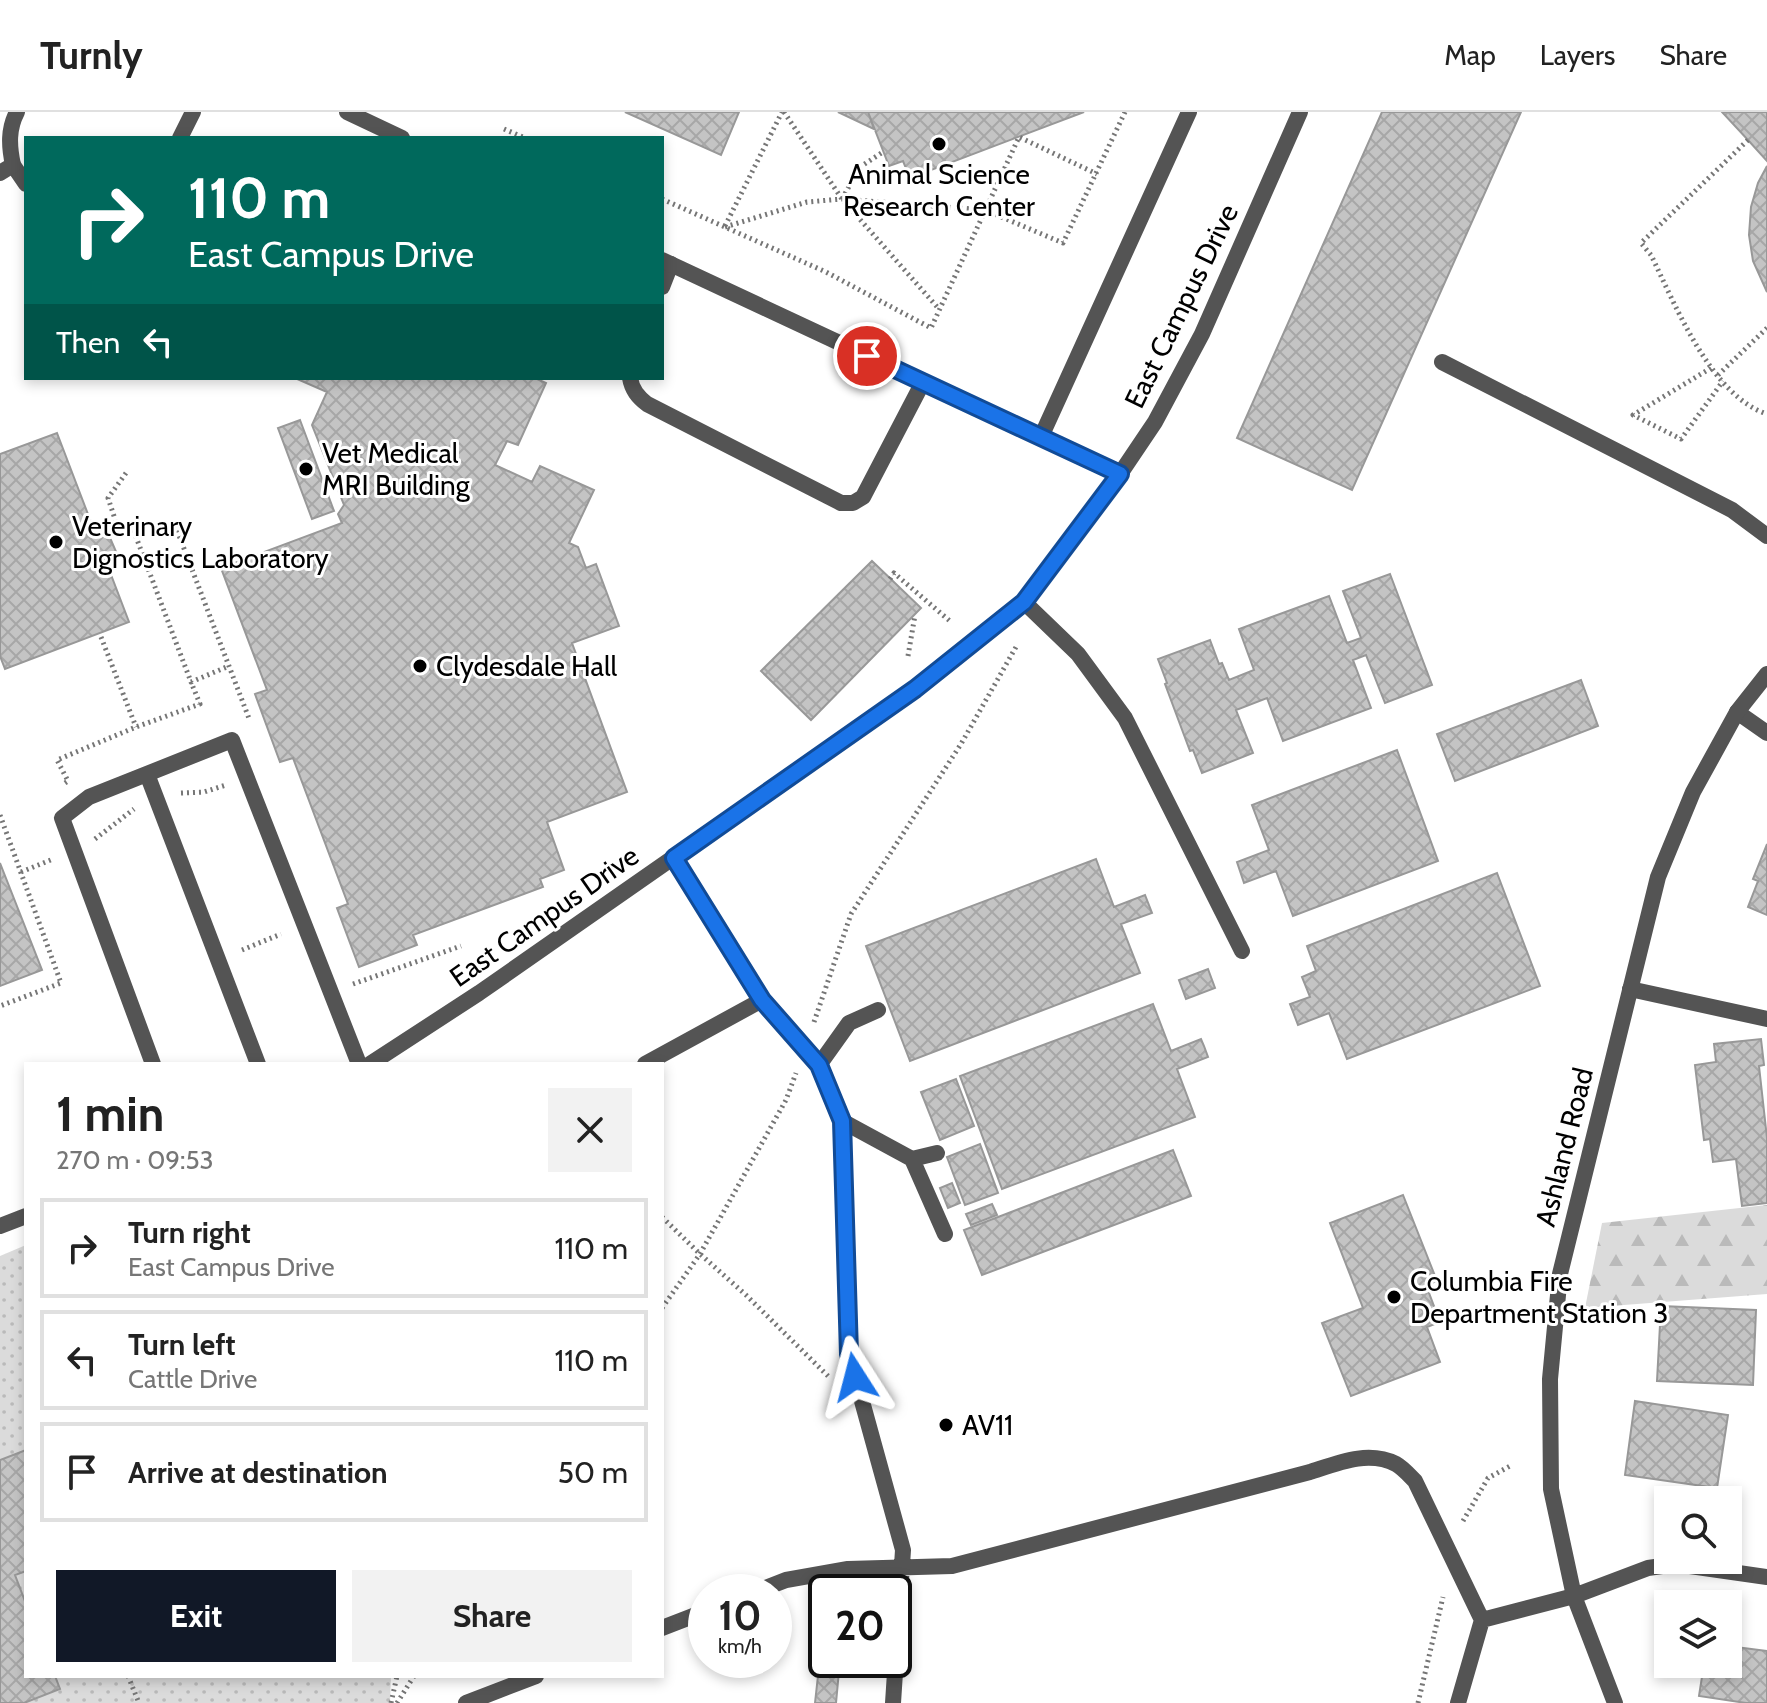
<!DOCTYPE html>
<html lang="en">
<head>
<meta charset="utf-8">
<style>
  body { margin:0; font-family:Cabin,sans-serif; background:#f2f2f2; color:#222; height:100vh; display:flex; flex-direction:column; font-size:30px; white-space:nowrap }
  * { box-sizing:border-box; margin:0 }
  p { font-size:26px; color:#767676 }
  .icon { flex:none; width:44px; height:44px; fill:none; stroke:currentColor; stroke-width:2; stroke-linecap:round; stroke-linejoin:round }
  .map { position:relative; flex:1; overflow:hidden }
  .details { position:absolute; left:24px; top:950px; width:640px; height:616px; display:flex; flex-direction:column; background:#fff; border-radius:0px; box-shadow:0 4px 12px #0003 }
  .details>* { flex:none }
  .hud { position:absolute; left:24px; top:24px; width:640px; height:244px; border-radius:0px; box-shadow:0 4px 12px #0003; background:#00695c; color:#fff; overflow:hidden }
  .fabs { position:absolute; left:1654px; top:1374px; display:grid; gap:16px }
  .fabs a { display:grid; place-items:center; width:88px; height:88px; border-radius:0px; background:#fff; box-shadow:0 4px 12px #0003; font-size:40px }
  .speed { position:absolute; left:688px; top:1462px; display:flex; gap:16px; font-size:40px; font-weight:700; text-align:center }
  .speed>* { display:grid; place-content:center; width:104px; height:104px; border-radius:50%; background:#fff; box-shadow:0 4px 12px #0003; line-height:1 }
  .speed small { font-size:20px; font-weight:400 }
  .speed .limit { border:4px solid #111; border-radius:12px; background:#fff; color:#111 }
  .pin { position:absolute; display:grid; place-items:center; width:68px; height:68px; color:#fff; margin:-34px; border:4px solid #fff; border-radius:50%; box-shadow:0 2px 8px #0007 }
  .me { position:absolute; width:88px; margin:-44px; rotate:351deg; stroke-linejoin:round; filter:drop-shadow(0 0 6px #0008) }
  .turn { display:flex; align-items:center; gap:28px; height:168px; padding:0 32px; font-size:36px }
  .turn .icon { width:104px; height:104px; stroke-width:2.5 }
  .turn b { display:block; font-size:56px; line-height:68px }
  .then { display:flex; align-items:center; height:76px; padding:0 32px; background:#0003; gap:16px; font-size:30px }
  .round { display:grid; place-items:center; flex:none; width:84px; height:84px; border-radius:0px; background:#f2f2f2 }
  .overview { display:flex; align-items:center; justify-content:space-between; height:136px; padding:0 32px }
  h1 { font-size:48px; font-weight:700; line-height:60px }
  .primary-button { display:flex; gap:16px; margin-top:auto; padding:16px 32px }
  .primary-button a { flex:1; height:92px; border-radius:0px; background:#111827; color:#fff; font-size:32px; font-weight:700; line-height:92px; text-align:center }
  .primary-button a+a { background:#f2f2f2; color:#222 }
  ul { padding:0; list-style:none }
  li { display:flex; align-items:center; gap:24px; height:100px; margin:0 16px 12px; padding:0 16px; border:4px solid #e0e0e0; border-radius:0px }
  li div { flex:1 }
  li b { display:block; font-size:30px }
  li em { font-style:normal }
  header { display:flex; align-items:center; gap:48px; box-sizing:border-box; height:112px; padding:0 40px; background:#fff; border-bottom:2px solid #e0e0e0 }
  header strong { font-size:38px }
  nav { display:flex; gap:44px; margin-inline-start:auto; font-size:28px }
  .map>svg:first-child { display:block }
  .grass { fill:url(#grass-dots) }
  .forest { fill:url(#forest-firs) }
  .building { fill:url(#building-cross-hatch); stroke:#989898; stroke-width:2 }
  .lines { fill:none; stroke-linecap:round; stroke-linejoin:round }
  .path { stroke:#767676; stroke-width:5; stroke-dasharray:2 4; stroke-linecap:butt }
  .service { stroke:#545454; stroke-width:16 }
  .minor { stroke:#545454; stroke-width:16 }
  .route-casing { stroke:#114b97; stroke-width:20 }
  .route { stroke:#1a73e8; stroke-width:14 }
  .poi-dot { fill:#000; stroke:#fff; stroke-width:3 }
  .labels { text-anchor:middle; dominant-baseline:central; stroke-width:6; stroke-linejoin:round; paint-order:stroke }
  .poi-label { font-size:28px; fill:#000; stroke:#fff; text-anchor:start }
  .street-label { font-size:28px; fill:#000; stroke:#fff }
</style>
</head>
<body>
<header>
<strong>Turnly</strong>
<nav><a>Map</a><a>Layers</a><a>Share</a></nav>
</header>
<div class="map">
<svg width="1767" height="1591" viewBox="0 0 1767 1591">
  <defs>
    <pattern id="grass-dots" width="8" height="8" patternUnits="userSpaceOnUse" patternTransform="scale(2)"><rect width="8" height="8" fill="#dbdbdb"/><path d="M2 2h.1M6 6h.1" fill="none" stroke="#bababa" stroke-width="1.8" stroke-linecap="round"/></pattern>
    <pattern id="forest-firs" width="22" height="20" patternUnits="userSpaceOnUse" patternTransform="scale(2)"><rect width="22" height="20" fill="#dbdbdb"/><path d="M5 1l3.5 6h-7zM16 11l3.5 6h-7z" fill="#bababa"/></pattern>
    <pattern id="building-cross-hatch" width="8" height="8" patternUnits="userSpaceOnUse" patternTransform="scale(2)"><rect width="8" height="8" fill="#c4c4c4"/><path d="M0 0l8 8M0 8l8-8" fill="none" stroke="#a7a7a7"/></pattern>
  </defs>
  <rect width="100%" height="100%" fill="#fff"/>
  <!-- grass -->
  <path class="grass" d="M26,1133V1564H391L390,1591H0V1144Z"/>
  <!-- forest -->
  <path class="forest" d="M1767,1093V1182L1585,1196L1602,1111Z"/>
  <!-- building -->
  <path class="building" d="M625,0H739L721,43Z
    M838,0H868L874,17Z
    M868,0H1084L910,66L903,49L889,54Z
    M1382,0H1521L1352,378L1237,326Z
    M1722,0H1767V49L1748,28Z
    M1767,54V180L1753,149L1749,123L1751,95L1758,71Z
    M295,266H535L546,271L518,333L507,329L495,353L532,370L540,354L594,378L569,431L578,435L586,456L596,452L619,514L572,531L627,680L547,710L564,758L540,767L543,775L413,823L417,833L359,855L337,796L348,792L293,646L280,650L255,582L267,578L221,456L342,411L338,402L344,393L312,313L327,280Z
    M300,308L334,399L312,407L278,316Z
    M57,321L94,418L105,414L117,442L105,447L129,510L5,557L0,544V342Z
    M872,449L921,496L811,608L761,559Z
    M1390,462L1432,573L1385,591L1366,543L1353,548L1371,596L1283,629L1267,586L1236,598L1253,641L1202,661L1193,638L1190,639L1165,572L1167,571L1158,547L1210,528L1219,552L1222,551L1229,568L1254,558L1239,517L1329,484L1347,531L1361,526L1343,479Z
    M1581,568L1598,614L1455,669L1437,622Z
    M1397,638L1438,749L1293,804L1276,759L1244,771L1237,750L1269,738L1252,693Z
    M1767,732V803L1748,795L1758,769L1753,767Z
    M1096,747L1114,795L1145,783L1152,801L1121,812L1140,861L910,949L866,834Z
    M0,751L42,858L0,874Z
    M1497,761L1540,874L1347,947L1329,901L1298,913L1290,892L1310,885L1302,865L1316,859L1307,834Z
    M1208,857L1215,876L1186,887L1179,868Z
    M1153,892L1171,939L1201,927L1204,934L1208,945L1177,957L1195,1005L1002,1077L960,964Z
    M1761,927L1764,953L1759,954L1767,1026V1091L1742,1094L1736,1047L1713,1050L1710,1027L1704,1028L1695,953L1716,950L1714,932Z
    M956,967L974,1014L940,1028L921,980Z
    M980,1032L998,1081L965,1093L947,1045Z
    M1173,1038L1191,1084L982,1163L964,1118Z
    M952,1071L960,1091L948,1096L940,1076Z
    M1403,1083L1437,1169L1426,1173L1440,1210L1427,1215L1440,1250L1351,1284L1322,1211L1363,1196L1330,1111Z
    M992,1092L997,1103L971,1113L966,1102Z
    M1661,1194L1756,1198L1753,1273L1657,1269Z
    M1635,1289L1728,1303L1717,1376L1625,1363Z
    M26,1338V1459L15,1463L26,1492V1564H55L60,1577L24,1591H0V1348Z
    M826,1491V1548H840L836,1591H815Z
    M1728,1534L1767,1539V1591H1746L1699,1584L1704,1552H1728Z"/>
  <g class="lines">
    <!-- path -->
    <path class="path" d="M784,0L842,87L939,197
      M504,17L525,26
      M1748,28L1641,131L1651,143C1675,192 1711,284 1767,302
      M662,87L826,160L931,216L1019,25L1097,62
      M842,87L860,55L883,40
      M725,114L782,0
      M725,115L807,90L842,87L985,98L1063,131L1125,0
      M1711,256L1633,303L1681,327L1723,269
      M1718,263L1767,216
      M126,361L108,386L120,422L133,417L191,570L229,554
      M175,413L250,609
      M890,467L894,461L951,510
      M101,525L136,615
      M908,544L915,503
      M65,671L68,669L57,648L136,615L200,592L191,570
      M181,681L204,680L226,673
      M0,703L61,871L0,894
      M95,727L134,697
      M21,760L53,747
      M242,838L281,822
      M353,872L461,834
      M814,910L851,802L961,632L1016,535
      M662,1105L700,1142L746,1183L829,1265
      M662,1196L700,1142L786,988L796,961
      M1463,1409L1488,1366L1510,1354
      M128,1564L139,1591
      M391,1591L397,1564
      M397,1591L414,1564
      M1418,1591L1443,1485"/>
    <!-- service -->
    <path class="service" d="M180,26L193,0
      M13,53L26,72
      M662,175L671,152
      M630,266C632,278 638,285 647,292L841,391H853L863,385L923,270
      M1041,325L1189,0
      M1024,490L1078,542L1125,606L1242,839
      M1737,600L1767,621
      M147,662L258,952
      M674,746L762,888L819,953L842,1009L849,1242L903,1438L893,1591
      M1630,877L1767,907
      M153,952L62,706L89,685L232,628L359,952
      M645,952L762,888
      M819,953L849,911L878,898
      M842,1009L912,1047L937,1041
      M912,1047L945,1122
      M755,1480L786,1468L848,1457L952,1454L1310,1360C1338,1351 1368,1338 1396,1352C1403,1356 1409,1363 1415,1369L1482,1508
      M662,1516L706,1499
      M466,1591L536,1564
      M1458,1591L1482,1508L1574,1484"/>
    <!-- minor -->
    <path class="minor" d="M347,0L402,26
      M0,61L13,53C9,34 8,17 17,0
      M662,148L1120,362
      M1442,250L1732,398L1767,424
      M370,952L479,881L915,577L1024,490L1120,362L1155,310L1202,222L1300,0
      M0,1114L26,1104
      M1574,1484L1648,1456L1676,1452L1767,1465
      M1615,1591L1574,1484L1551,1377L1550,1267L1560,1162L1658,765L1693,680L1737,600L1767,562"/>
  </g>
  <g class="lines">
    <defs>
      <path id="route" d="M855,1265L849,1242L842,1009L819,953L762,888L674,746L915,577L1024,490L1120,362L867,244"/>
    </defs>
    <!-- route casing -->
    <use href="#route" class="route-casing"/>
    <!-- route -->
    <use href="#route" class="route"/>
  </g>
  <!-- markers -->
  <g class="poi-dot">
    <circle cx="939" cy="32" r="8"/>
    <circle cx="306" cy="357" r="8"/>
    <circle cx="56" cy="430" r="8"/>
    <circle cx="420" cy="554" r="8"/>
    <circle cx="1394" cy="1185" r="8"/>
    <circle cx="946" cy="1313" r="8"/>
  </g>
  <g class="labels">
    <!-- poi labels -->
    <g class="poi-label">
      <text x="939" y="62" text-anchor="middle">Animal Science<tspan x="939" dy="32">Research Center</tspan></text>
      <text x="322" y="341">Vet Medical<tspan x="322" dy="32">MRI Building</tspan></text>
      <text x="72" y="414">Veterinary<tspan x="72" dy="32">Dignostics Laboratory</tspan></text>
      <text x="436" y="554">Clydesdale Hall</text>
      <text x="1410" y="1169">Columbia Fire<tspan x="1410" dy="32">Department Station 3</tspan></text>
      <text x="962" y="1313">AV11</text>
    </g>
    <!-- street labels -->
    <g class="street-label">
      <text transform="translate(1181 194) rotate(-64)">East Campus Drive</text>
      <text transform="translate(544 804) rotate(-35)">East Campus Drive</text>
      <text transform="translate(1564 1035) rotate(-76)">Ashland Road</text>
    </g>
  </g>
</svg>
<div class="fabs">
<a><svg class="icon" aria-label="search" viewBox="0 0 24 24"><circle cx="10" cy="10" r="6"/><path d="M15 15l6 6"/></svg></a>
<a><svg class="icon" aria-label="layers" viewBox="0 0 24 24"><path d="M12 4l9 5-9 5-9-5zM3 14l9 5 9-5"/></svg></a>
</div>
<div class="speed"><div>10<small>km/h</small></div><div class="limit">20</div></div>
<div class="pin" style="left:867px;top:244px;background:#d93025"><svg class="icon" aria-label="arrive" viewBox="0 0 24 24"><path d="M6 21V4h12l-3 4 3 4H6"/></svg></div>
<svg class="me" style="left:855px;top:1265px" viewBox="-20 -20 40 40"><path d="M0-17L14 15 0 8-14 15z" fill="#1a73e8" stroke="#fff" stroke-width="4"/></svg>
<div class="hud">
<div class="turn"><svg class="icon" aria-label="right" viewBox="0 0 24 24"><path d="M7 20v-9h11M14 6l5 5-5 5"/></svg><div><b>110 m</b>East Campus Drive</div></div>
<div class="then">Then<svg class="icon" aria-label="left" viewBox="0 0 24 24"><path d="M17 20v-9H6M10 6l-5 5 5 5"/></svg></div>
</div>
<section class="details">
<div class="overview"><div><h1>1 min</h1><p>270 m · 09:53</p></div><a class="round"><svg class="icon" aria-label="close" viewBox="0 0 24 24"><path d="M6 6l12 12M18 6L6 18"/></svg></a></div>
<ul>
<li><svg class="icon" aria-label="right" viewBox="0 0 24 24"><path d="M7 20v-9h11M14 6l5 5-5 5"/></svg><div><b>Turn right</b><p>East Campus Drive</p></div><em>110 m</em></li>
<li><svg class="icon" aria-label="left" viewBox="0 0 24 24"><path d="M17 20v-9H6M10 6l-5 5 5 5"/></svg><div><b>Turn left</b><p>Cattle Drive</p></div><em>110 m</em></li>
<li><svg class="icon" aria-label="arrive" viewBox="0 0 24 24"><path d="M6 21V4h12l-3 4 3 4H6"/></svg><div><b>Arrive at destination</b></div><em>50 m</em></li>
</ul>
<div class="primary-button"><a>Exit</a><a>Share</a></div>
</section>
</div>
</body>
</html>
